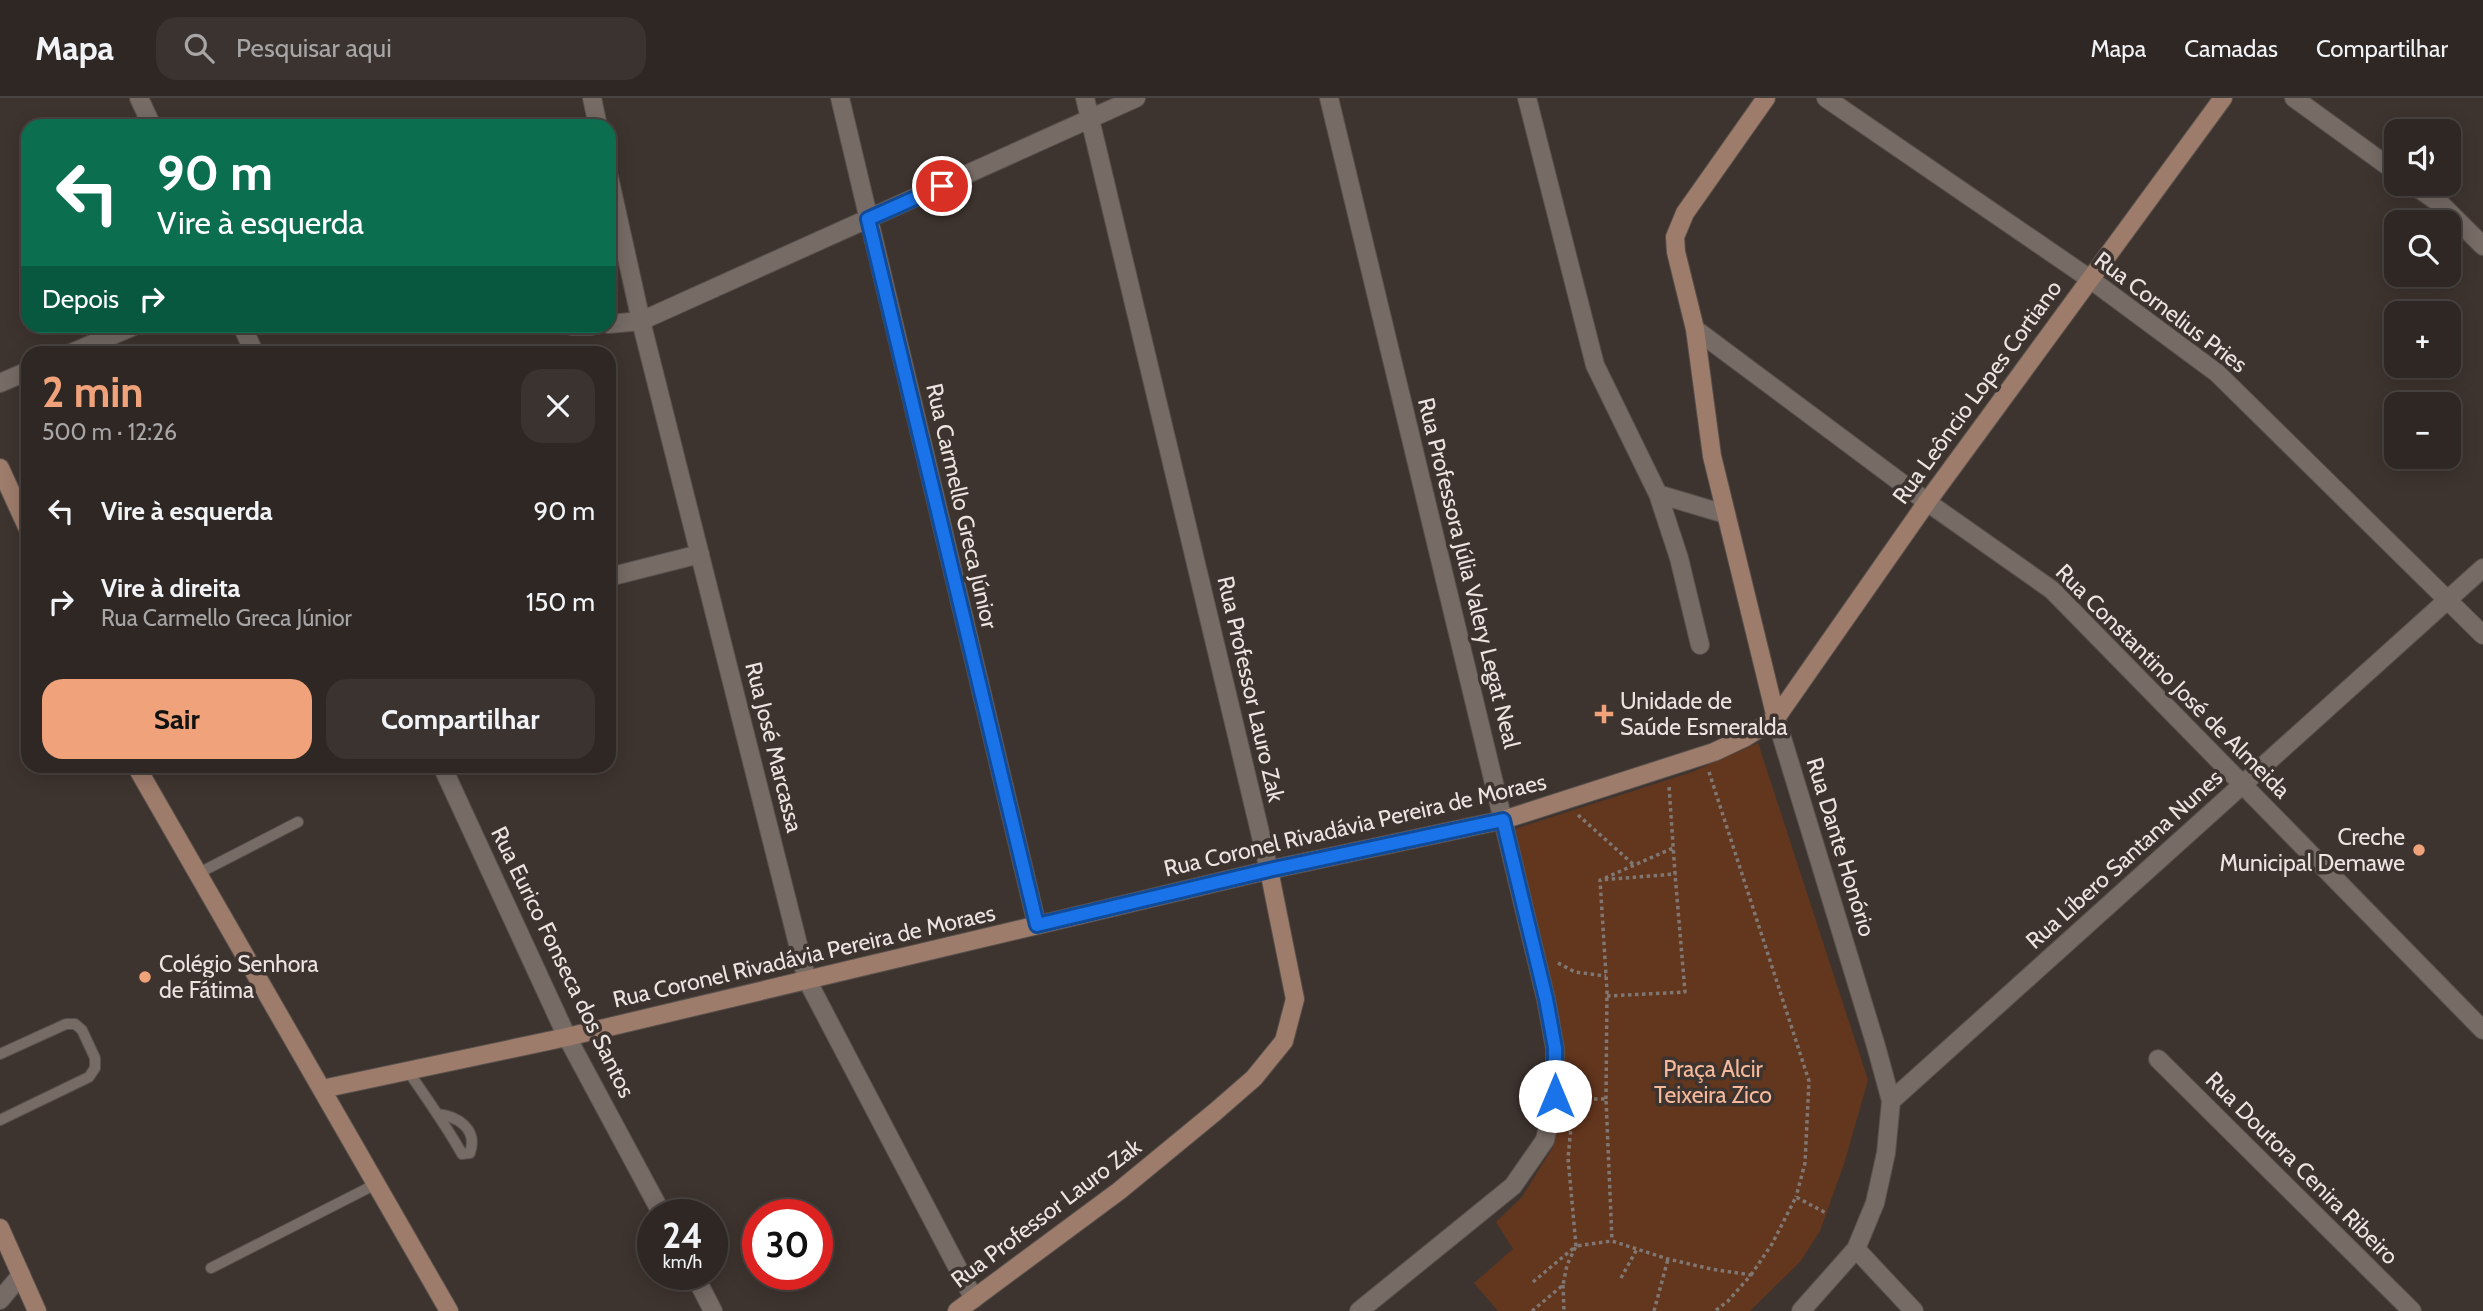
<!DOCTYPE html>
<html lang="pt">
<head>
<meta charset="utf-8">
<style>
  body { margin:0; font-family:Cabin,sans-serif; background:#3a3330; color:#f1f3f6; height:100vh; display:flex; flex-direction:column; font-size:26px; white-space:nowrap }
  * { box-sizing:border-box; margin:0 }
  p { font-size:23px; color:#a7a5a6 }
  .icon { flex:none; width:38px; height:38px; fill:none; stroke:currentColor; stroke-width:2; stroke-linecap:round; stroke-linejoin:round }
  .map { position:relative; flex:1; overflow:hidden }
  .sheet { position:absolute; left:21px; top:248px; width:595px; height:427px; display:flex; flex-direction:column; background:#2e2723; border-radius:21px; box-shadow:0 4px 18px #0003,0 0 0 2px #494441 }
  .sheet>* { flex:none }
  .hud { position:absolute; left:21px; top:21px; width:595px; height:214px; border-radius:21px; box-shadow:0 4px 18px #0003,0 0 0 2px #494441; background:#0b6e4f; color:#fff; overflow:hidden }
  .controls { position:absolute; left:2384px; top:21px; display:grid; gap:14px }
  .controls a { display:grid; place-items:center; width:77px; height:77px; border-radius:14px; background:#2e2723; box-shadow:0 4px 18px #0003,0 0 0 2px #494441; font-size:35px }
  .speed { position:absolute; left:637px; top:1101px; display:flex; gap:14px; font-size:35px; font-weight:700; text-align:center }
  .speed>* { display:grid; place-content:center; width:91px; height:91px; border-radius:50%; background:#2e2723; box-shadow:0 4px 18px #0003,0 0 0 2px #494441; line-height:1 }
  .speed small { font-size:18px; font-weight:400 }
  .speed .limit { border:10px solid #d22; background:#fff; color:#111 }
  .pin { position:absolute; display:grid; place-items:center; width:60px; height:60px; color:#fff; margin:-30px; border:4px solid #fff; border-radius:50%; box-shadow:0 2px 7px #0007 }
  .me { position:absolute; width:77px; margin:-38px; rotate:0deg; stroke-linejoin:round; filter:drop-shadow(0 0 5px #0008) }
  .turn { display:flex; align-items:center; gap:24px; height:147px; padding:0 21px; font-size:32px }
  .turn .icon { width:91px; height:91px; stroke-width:2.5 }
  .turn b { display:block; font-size:49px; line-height:60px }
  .then { display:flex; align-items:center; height:66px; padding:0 21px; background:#0003; gap:14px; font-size:26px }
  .round { display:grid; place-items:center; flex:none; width:74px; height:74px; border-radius:21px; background:#3a3330 }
  .head { display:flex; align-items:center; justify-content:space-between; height:119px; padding:0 21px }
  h1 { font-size:42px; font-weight:700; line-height:52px; color:#f0a27a }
  .button { display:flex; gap:14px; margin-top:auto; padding:14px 21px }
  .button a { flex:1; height:80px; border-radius:21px; background:#f0a27a; color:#111; font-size:28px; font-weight:700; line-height:80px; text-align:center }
  .button a+a { background:#3a3330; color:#f1f3f6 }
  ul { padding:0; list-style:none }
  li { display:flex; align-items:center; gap:21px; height:91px; padding:0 21px }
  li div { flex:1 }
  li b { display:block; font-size:26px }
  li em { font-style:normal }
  header { display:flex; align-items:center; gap:42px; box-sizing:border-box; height:98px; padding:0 35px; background:#2e2723; border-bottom:2px solid #494441 }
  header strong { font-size:33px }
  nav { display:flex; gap:38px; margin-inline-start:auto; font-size:24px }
  .search { width:490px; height:63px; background:#3a3330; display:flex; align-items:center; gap:18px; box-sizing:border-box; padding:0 24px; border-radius:21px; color:#a7a5a6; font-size:26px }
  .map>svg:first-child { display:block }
  .green { fill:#63361e }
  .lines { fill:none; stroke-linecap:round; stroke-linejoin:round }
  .lane-casing { stroke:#58504c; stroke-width:12 }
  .street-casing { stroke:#58504c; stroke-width:20 }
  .secondary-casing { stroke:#58504c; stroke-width:20 }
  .path { stroke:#807773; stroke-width:3.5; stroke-dasharray:3.5 3.5; stroke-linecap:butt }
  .lane { stroke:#766b65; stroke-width:10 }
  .street { stroke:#766b65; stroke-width:18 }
  .secondary { stroke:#9e7c6b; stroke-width:18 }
  .route-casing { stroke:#114b97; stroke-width:18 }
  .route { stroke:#1a73e8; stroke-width:12 }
  .poi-dot { fill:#f0a27a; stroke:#3e342f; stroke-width:2.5 }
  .labels { text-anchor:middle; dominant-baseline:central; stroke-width:7; stroke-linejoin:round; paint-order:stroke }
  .street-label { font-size:23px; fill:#ebe4e1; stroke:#3e342f }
  .poi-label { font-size:23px; fill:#ebe4e1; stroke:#3e342f; text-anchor:start }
  .park-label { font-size:23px; fill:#f6b99b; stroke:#3e342f }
</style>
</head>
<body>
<header>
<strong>Mapa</strong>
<div class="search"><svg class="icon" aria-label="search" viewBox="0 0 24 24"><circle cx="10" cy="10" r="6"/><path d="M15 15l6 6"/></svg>Pesquisar aqui</div>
<nav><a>Mapa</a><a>Camadas</a><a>Compartilhar</a></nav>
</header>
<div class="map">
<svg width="2483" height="1213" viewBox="0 0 2483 1213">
  <rect width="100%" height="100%" fill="#3e342f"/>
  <!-- green -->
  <path class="green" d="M1758,645L1868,982L1844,1066L1820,1133L1800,1164L1750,1213H1498L1474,1185L1513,1151L1496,1124L1522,1099L1553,1049L1564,1004L1565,953L1515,731L1692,674Z"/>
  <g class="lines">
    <defs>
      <path id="lane" d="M199,775L298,724
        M0,956L66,926H75L82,932L95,960V970L89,979L0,1022
        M408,973C427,1001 446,1027 462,1056L470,1055C478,1031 458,1018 437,1016
        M211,1170L376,1086"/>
      <path id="street" d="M139,0L152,28
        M592,0L598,28
        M840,0L1037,827
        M1085,0L1269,772
        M1329,0L1546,901L1555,950V997L1545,1042L1513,1088L1359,1213
        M1527,0L1595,267L1658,396L1679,460L1700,547
        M1826,0L2090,181L2217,275L2483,537
        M2294,0L2396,74
        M609,79L641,223L807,882L974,1201
        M2412,86L2442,107L2483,148
        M609,226L641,223L1136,0
        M242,228L255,256
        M571,228H592
        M1695,231L1927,404L2052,492L2483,932
        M69,256L134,228
        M0,285L28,273
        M1658,396L1725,416
        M609,479L700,456
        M1776,620L1876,948L1891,1003L1886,1055L1875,1105L1856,1151L1801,1213
        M442,668L567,939L662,1116
        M2158,961L2412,1213
        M1891,1003L2483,470
        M1856,1151L1914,1213
        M694,1176L713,1213
        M0,1202L21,1177"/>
      <path id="secondary" d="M1766,0L1685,115L1675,139L1676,154L1695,231L1712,358L1776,620
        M0,370L28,431
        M136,668L449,1213
        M322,991L567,939L1269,772L1503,722L1714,654L1746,639L1776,620L1927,404L2223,0
        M0,1130L37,1213
        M957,1213L1119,1093L1215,1014L1254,980L1284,943L1295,901L1269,772"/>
    </defs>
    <!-- lane casing -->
    <use href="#lane" class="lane-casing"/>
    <!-- street casing -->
    <use href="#street" class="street-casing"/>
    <!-- secondary casing -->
    <use href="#secondary" class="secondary-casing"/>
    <!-- path -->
    <path class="path" d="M1709,674L1809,983L1805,1065L1796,1099
      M1578,717L1634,767
      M1605,780L1673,750
      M1558,865L1575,874L1606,878
      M1607,898L1685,894L1675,776
      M1573,1001H1606L1612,1143
      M1606,1001L1607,893L1600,782L1675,776L1669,688
      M1751,1177L1772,1146L1796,1099L1826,1115
      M1621,1180L1637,1151
      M1533,1184L1576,1148L1568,1060L1572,1019
      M1563,1187L1564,1213
      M1532,1213L1563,1187L1567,1167L1576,1148L1612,1143L1668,1161L1711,1171L1751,1177L1728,1203L1715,1213
      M1654,1213L1668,1161"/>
    <!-- lane -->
    <use href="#lane" class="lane"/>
    <!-- street -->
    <use href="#street" class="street"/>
    <!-- secondary -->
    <use href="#secondary" class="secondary"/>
  </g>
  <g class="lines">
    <defs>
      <path id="route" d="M942,88L868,121L1037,827L1269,772L1503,722L1546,901L1555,950V998"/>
    </defs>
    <!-- route casing -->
    <use href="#route" class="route-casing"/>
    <!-- route -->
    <use href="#route" class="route"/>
  </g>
  <!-- markers -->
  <g class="poi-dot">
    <path d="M1600.5 605.5h7v7h7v7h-7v7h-7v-7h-7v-7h7z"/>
    <circle cx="2419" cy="752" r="7"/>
    <circle cx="145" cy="879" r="7"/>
  </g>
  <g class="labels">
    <!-- street labels -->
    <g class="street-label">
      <text transform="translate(2171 214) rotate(37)">Rua Cornelius Pries</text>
      <text transform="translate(1977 294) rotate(-54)">Rua Leôncio Lopes Cortiano</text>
      <text transform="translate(962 408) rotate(77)">Rua Carmello Greca Júnior</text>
      <text transform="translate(1469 475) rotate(76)">Rua Professora Júlia Valery Legat Neal</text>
      <text transform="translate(2173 583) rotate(45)">Rua Constantino José de Almeida</text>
      <text transform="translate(1251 591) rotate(77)">Rua Professor Lauro Zak</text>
      <text transform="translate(774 649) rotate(76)">Rua José Marcassa</text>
      <text transform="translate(1355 727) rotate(-13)">Rua Coronel Rivadávia Pereira de Moraes</text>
      <text transform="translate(1841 749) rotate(73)">Rua Dante Honório</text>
      <text transform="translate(2124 761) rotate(-42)">Rua Líbero Santana Nunes</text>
      <text transform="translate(804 858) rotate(-13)">Rua Coronel Rivadávia Pereira de Moraes</text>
      <text transform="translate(563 864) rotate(64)">Rua Eurico Fonseca dos Santos</text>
      <text transform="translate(2302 1070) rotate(45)">Rua Doutora Cenira Ribeiro</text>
      <text transform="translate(1046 1115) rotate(-37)">Rua Professor Lauro Zak</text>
    </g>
    <!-- poi labels -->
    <g class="poi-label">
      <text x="1620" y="603">Unidade de<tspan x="1620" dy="26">Saúde Esmeralda</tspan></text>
      <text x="2405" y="739" text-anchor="end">Creche<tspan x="2405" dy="26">Municipal Demawe</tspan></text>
      <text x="159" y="866">Colégio Senhora<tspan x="159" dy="26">de Fátima</tspan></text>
    </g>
    <!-- park labels -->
    <g class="park-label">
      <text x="1713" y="971">Praça Alcir<tspan x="1713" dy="26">Teixeira Zico</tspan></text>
    </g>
  </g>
</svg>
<div class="controls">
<a><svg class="icon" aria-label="sound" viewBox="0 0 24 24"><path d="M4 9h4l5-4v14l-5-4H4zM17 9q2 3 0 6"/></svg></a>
<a><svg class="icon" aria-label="search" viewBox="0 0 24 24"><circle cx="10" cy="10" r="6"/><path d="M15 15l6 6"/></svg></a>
<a>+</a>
<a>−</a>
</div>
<div class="speed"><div>24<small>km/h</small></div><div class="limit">30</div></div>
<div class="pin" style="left:942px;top:88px;background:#d93025"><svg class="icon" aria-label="arrive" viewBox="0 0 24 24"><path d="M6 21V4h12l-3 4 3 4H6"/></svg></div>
<svg class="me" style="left:1555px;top:998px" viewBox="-20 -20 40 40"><circle r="19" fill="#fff"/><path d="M0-13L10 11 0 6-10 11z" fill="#1a73e8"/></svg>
<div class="hud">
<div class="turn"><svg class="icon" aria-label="left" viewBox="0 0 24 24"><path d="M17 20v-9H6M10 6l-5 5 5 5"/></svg><div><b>90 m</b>Vire à esquerda</div></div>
<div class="then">Depois<svg class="icon" aria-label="right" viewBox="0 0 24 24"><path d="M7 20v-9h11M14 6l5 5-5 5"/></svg></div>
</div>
<section class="sheet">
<div class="head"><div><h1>2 min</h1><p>500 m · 12:26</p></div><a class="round"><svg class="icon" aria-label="close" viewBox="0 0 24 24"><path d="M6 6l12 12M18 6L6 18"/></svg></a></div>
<ul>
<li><svg class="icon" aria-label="left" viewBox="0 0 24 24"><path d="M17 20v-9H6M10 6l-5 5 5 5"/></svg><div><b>Vire à esquerda</b></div><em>90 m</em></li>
<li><svg class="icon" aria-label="right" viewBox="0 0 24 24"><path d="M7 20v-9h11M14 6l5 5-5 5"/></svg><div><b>Vire à direita</b><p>Rua Carmello Greca Júnior</p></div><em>150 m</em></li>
</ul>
<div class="button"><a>Sair</a><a>Compartilhar</a></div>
</section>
</div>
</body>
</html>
